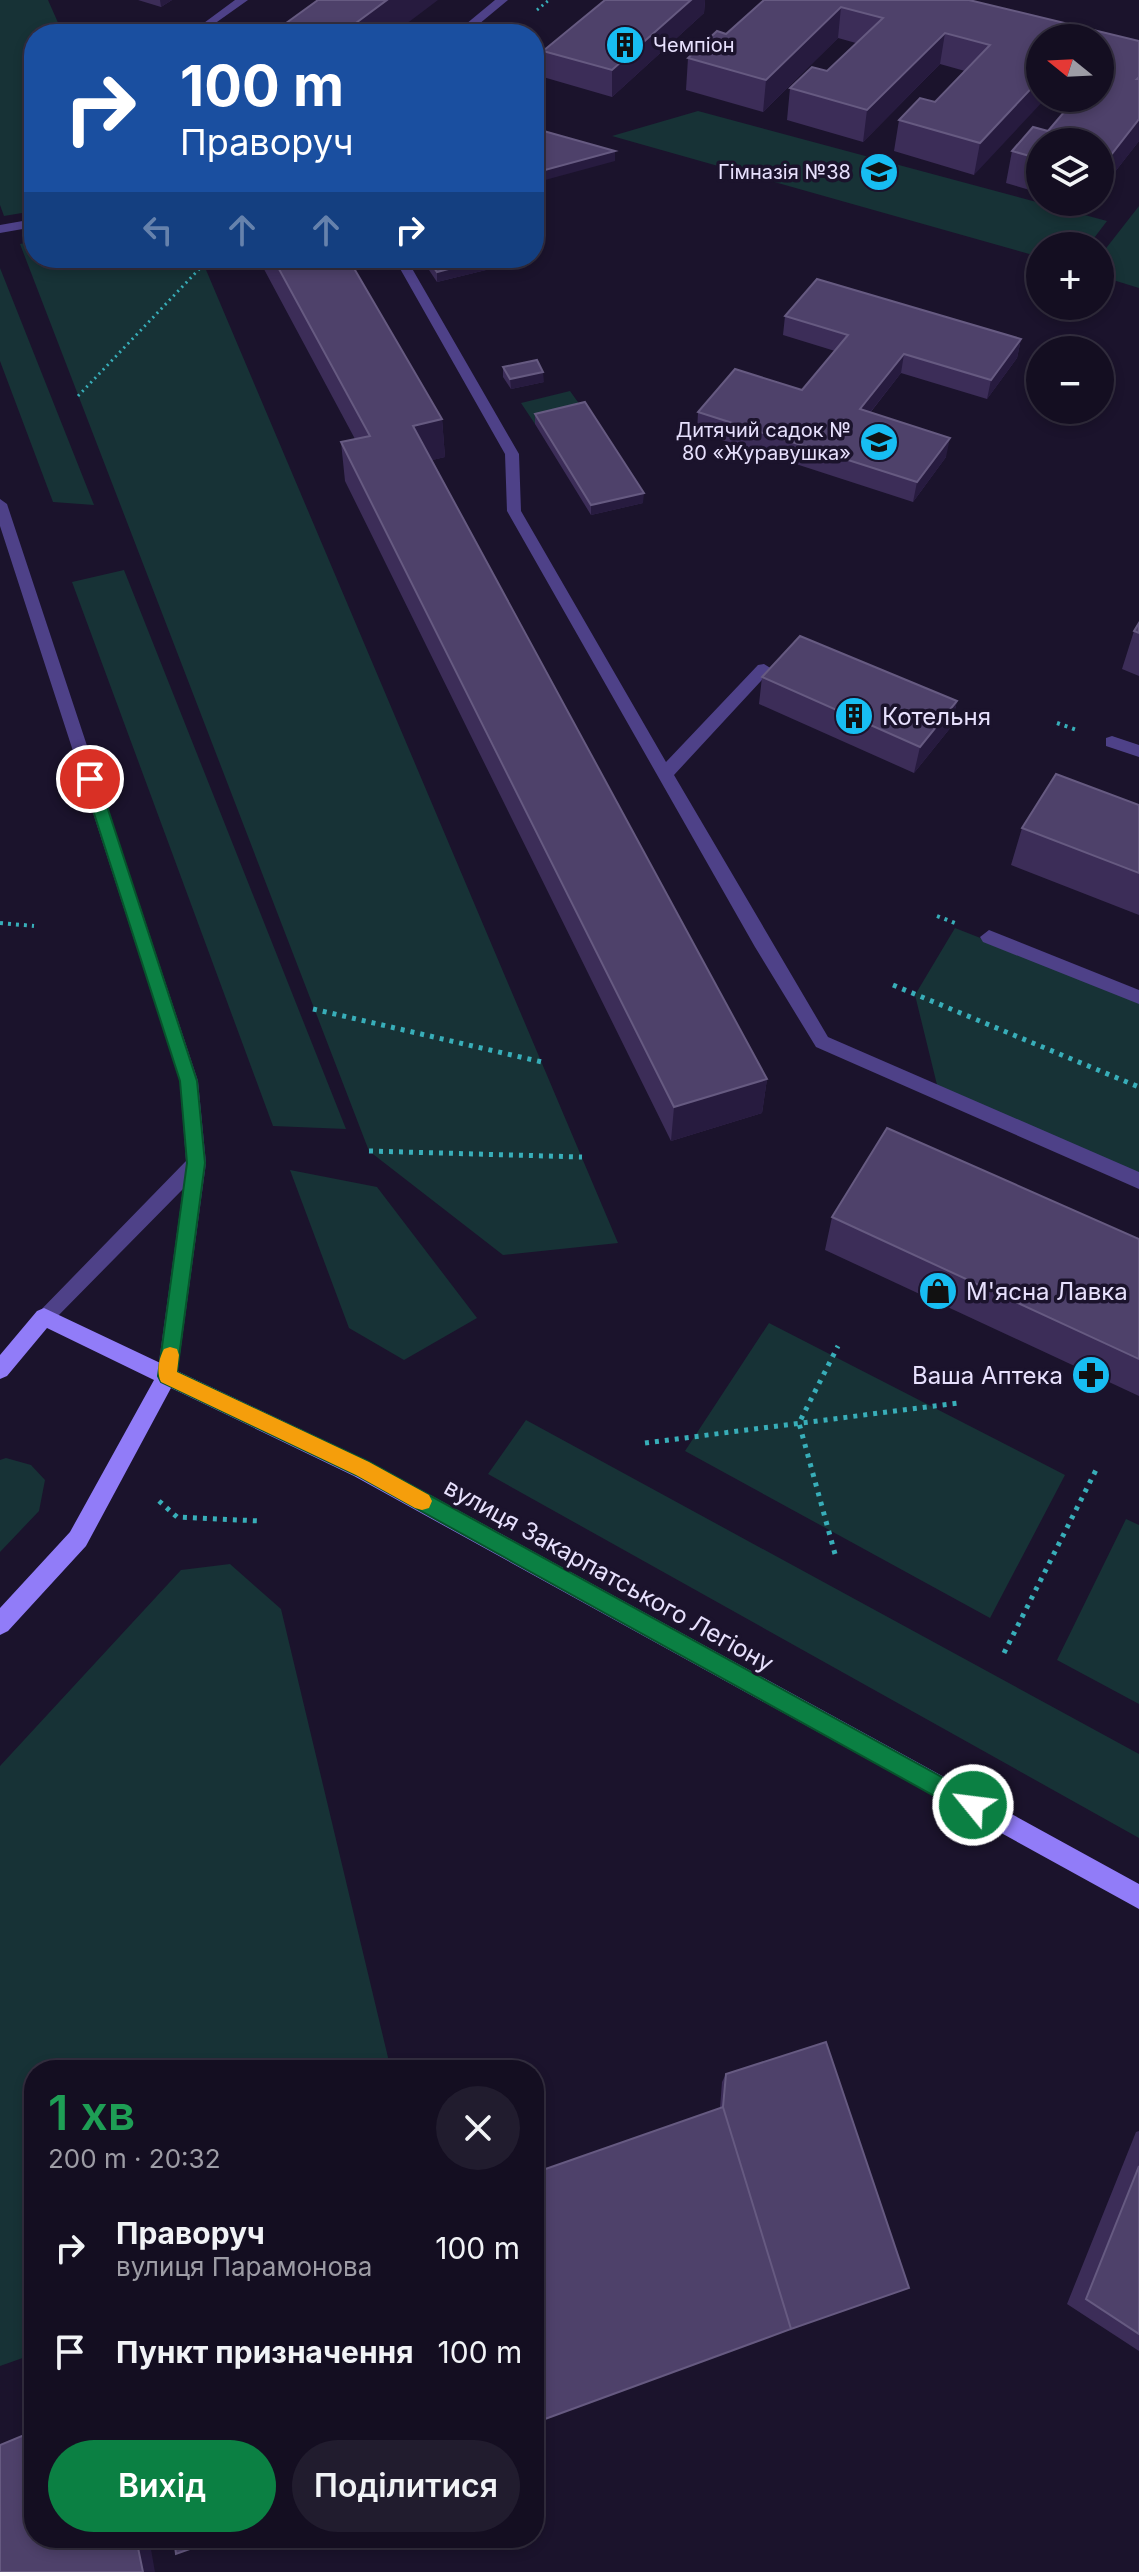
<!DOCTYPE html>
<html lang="uk">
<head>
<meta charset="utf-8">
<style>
  body { margin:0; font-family:Inter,sans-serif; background:#211c2e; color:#f1f3f6; height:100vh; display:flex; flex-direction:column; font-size:30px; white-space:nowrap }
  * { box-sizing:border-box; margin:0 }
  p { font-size:26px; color:#9d9ca5 }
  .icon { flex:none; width:44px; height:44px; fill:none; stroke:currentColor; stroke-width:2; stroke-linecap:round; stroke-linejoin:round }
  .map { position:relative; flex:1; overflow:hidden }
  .side { position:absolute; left:24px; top:2060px; width:520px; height:488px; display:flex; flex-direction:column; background:#140e21; border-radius:32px; box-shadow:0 4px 12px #0003,0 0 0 2px #332e3f }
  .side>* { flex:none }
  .guide { position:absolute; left:24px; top:24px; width:520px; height:244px; border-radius:32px; box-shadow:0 4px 12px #0003,0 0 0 2px #332e3f; background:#1a4fa0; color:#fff; overflow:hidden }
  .needle { width:52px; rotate:288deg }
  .controls { position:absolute; left:1026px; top:24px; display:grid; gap:16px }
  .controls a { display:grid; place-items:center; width:88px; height:88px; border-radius:50%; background:#140e21; box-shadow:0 4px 12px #0003,0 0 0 2px #332e3f; font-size:40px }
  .pin { position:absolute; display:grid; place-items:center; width:68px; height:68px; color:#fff; margin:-34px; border:4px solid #fff; border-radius:50%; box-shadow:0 2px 8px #0007 }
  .me { position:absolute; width:88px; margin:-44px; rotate:299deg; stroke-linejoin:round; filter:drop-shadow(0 0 6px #0008) }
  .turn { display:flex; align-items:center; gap:28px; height:168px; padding:0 24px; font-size:36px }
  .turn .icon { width:104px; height:104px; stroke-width:2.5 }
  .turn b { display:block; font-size:56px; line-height:68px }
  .lanes { display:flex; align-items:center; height:76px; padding:0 24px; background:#0003; justify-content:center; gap:40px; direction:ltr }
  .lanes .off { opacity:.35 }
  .round { display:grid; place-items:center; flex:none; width:84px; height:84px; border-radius:42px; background:#211c2e }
  .summary { display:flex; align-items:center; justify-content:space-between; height:136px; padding:0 24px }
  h1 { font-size:48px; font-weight:600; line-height:60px; color:#1e9e55 }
  .action { display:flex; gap:16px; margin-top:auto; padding:16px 24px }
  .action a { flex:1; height:92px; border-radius:48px; background:#0b8043; color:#fff; font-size:32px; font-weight:600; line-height:92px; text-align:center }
  .action a+a { background:#211c2e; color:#f1f3f6 }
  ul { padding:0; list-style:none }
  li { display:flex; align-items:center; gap:24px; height:104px; padding:0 24px }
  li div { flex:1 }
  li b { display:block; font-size:30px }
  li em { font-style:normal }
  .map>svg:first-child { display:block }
  .green { fill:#173236 }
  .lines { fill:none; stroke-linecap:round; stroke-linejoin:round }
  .path-far2 { stroke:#38aeb9; stroke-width:3; stroke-dasharray:2 4; stroke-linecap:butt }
  .path-far1 { stroke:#38aeb9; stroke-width:4; stroke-dasharray:3 5; stroke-linecap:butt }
  .path { stroke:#38aeb9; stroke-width:5; stroke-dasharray:4 6; stroke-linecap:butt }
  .lane { fill:#4e4188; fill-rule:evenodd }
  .street { fill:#4e4188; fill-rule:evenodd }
  .secondary { fill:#917cf8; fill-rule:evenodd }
  .wall { fill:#3c2d58 }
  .shaded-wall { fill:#271b3f }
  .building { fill:#4e416a; stroke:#665a81; stroke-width:2 }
  .route { fill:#0b8043; stroke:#07532c; stroke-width:2 }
  .slow { fill:#f59e0b }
  .labels { text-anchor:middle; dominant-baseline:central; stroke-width:7; stroke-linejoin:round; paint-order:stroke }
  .far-poi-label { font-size:20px; fill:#e7e0fd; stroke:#1b132c; text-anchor:end }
  .poi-label { font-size:24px; fill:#e7e0fd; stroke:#1b132c; text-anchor:start }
  .street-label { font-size:24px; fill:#e7e0fd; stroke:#1b132c }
</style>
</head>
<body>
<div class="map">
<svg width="1139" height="2572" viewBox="0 0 1139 2572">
  <rect width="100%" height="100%" fill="#1b132c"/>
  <!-- green -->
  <path class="green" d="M0,0H48L63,34H34V211L4,216L0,205Z
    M698,111L1107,221L1088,246H1040V257L612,136Z
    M1139,206V288L1100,276V256Z
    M34,241V258H201L618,1243L503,1255L369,1151L20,244Z
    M0,268L94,505L53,502L0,361Z
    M570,391L585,412L535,424L521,403Z
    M124,570L346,1129L273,1126L72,582Z
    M955,928L1139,1000V1181L939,1093L915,995Z
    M290,1170L377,1187L477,1318L404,1360L349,1328Z
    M769,1323L1065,1475L990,1618L685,1451Z
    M526,1420L1139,1754V1838L488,1474Z
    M6,1458L31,1465L45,1480L39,1511L0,1552V1460Z
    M1126,1519L1139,1525V1704L1057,1660Z
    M230,1564L281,1609L391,2070H34V2354L0,2366V1766L181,1570Z"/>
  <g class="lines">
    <!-- path-far2 -->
    <path class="path-far2" d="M537,10L549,0
      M534,129L542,131
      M78,396L204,264"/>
    <!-- path-far1 -->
    <path class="path-far1" d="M1057,723L1077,730
      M937,916L955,923
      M0,923L34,926"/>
    <!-- path -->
    <path class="path" d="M893,985L1139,1087
      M313,1009L542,1062
      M369,1151L582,1157
      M645,1443L958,1403
      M159,1501L177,1517L260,1521
      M835,1554L799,1423L838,1346
      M1004,1653L1097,1468"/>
    <!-- lane -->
    <path class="lane" d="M235,0H248L200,34H189Z
      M495,0H508L467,34H454Z
      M34,219V227L0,233V225Z
      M394,258H406L519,454L521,511L666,762L758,665L764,664L772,669L674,775L828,1037L1139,1172V1189L816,1047L755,947L507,511L505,454Z
      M1112,736L1139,745V757L1106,746V738Z
      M989,930L1139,990V1004L983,942L980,937Z"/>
    <!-- street -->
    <path class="street" d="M0,499L7,504L198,1081L206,1163L177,1376L174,1382L167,1385L160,1382L157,1376L183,1189L51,1323L44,1326L37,1323L34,1317L186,1161L180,1081L0,526Z"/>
    <!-- secondary -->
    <path class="secondary" d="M44,1308L370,1462L1139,1884V1909L354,1476L171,1388L86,1546L8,1631L0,1635V1608L70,1532L154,1380L47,1328L7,1376L0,1379V1355L37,1311Z"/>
  </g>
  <!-- wall -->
  <path class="wall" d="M138,0H172L161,7Z
    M605,0H705L704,13L612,97L543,77V51Z
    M764,0H969L1139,41V141L1100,191V142H1040V193L1006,183L1012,151L1048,131L1072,103L1053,98H1100V38H1040L974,175L894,151L899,120L935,102L965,71L940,64L863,142L787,120L790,88L827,71L856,43L838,38L763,112L686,90L688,58L726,34Z
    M1072,202H1092L1088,207Z
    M258,258H348L442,419L445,457L432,460L767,1079L762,1113L671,1141L345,481L341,442L355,439Z
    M421,258H484L486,270L437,282Z
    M785,316L1021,339L1017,358L987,399L901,373L870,413L946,457L913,502L697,432L698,412L802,390L835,351L783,335Z
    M503,367L544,382L511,389L503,377Z
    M535,414L643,503L591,515L535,424Z
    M1139,623V676L1122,669L1134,631Z
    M762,677L957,701L951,727L914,773L759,704Z
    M1139,805V915L1011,865L1022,828Z
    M832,1217L1139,1239V1396L825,1250Z
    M726,2074L784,2332L720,2108L722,2082Z
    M1139,2131V2351L1067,2304L1136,2132Z"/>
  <!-- shaded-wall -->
  <path class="shaded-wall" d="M160,0H172L161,7Z
    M387,0H438L393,34H341Z
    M691,0H705L704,13L612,97V70Z
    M841,7L838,38L763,112L766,80Z
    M945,33L940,64L863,142L867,110Z
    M1040,79V98H1046L974,175L980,143Z
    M1139,119V141L1100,191V169Z
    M615,151V161L534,183V173Z
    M486,259V270L437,282V272Z
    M1021,339L1017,358L987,399L991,380Z
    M904,354L901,373L857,429L860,409Z
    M543,372L544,382L511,389L510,379Z
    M442,419L445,457L416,464L413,426Z
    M950,438L946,457L913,502L917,482Z
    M644,493L643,503L591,515V505Z
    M957,701L951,727L914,773L920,747Z
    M767,1079L762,1113L671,1141L674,1107Z
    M136,2538H149L155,2572H143Z"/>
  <!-- building -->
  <path class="building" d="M318,0H387L341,34H271Z
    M605,0H691L612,70L543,51Z
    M764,0H969L1139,41V77L1137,79H1139V119L1100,169V142H1040V159L1012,151L1033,127L1048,131L1076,98H1100V38H1040V79L980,143L899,120L920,98L935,102L990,45L945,33L867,110L790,88L812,67L827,71L883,18L841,7L766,80L688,58L717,31L726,34Z
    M540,130L615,151L534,173V131Z
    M273,258H348L442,419L413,426L767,1079L674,1107L341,442L370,436Z
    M427,258H484L486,259L437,272Z
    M817,279L1021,339L991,380L904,354L860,409L950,438L917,482L698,412L735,369L802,390L848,335L785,316Z
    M537,360L543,372L510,379L503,367Z
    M585,402L644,493L591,505L535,414Z
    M1139,623V633L1134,631Z
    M800,636L957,701L920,747L762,677Z
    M1056,774L1139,805V873L1022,828Z
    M887,1128L1139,1239V1359L832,1217Z
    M826,2042L909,2288L791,2329L723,2107L726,2074Z
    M723,2107L791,2329L534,2423V2173Z
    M1139,2166V2334L1086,2299Z
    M34,2431V2538H136L143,2572H0V2445Z
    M174,2538H221L176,2554Z"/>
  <!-- route -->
  <path class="route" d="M90,774L98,779L197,1081L205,1163L177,1372L369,1462L980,1798L983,1805L980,1813L973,1816L965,1813L356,1475L161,1382L158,1376L187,1163L180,1081L83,779Z"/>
  <!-- slow -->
  <path class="slow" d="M170,1347L177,1349L179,1355L177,1372L369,1462L429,1495L432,1501L429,1508L422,1510L415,1508L356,1475L161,1382C156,1372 159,1358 164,1349Z"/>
  <!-- icons -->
  <defs>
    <symbol id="building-disc" viewBox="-11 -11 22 22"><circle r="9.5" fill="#17bdf2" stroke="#1b132c"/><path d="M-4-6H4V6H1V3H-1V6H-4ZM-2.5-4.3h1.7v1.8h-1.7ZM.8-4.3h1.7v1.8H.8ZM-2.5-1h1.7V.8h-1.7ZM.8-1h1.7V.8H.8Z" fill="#111"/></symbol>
    <symbol id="school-disc" viewBox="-11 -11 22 22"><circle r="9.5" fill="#17bdf2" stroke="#1b132c"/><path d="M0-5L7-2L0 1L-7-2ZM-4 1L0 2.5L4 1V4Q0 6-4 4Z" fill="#111"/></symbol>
    <symbol id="shop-disc" viewBox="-11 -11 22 22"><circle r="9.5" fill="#17bdf2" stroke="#1b132c"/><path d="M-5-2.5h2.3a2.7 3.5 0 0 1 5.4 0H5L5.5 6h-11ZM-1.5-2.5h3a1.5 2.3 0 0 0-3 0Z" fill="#111"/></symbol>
    <symbol id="pharmacy-disc" viewBox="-11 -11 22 22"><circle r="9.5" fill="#17bdf2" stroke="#1b132c"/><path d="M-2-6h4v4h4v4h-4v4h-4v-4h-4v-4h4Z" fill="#111"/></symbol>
  </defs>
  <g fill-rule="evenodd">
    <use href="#building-disc" x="603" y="23" width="44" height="44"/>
    <use href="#school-disc" x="857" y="150" width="44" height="44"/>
    <use href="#school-disc" x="857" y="420" width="44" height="44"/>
    <use href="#building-disc" x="832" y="694" width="44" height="44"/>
    <use href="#shop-disc" x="916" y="1269" width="44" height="44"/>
    <use href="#pharmacy-disc" x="1069" y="1353" width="44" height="44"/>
  </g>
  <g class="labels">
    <!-- far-poi labels -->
    <g class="far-poi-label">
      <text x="653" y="45" text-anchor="start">Чемпіон</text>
      <text x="851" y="172">Гімназія №38</text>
      <text x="851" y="430">Дитячий садок №<tspan x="851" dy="23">80 «Журавушка»</tspan></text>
    </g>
    <!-- poi labels -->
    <g class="poi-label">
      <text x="882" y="716">Котельня</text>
      <text x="966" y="1291">М'ясна Лавка</text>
      <text x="1063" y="1375" text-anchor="end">Ваша Аптека</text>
    </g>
    <!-- street labels -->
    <g class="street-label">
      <text transform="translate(609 1575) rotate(29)">вулиця Закарпатського Легіону</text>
    </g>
  </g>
</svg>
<div class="controls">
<a><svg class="needle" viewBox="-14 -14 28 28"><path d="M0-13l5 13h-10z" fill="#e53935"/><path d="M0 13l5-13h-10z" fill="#9d9ca5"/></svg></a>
<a><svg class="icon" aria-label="layers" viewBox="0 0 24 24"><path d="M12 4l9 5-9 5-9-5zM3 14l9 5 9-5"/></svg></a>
<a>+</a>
<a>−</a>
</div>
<div class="pin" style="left:90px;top:779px;background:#d93025"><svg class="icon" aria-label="arrive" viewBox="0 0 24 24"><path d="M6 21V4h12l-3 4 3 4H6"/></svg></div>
<svg class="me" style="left:973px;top:1805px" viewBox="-20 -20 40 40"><circle r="17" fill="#0b8043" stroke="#fff" stroke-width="3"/><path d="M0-11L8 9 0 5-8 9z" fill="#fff"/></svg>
<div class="guide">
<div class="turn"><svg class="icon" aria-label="right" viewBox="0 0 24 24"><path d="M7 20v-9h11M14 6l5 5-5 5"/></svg><div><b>100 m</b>Праворуч</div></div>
<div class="lanes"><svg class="icon off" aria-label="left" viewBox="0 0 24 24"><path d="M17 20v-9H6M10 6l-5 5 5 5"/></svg><svg class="icon off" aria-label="ahead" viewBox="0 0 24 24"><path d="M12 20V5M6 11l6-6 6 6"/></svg><svg class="icon off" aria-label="ahead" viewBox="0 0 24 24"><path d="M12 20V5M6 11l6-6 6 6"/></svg><svg class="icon" aria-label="right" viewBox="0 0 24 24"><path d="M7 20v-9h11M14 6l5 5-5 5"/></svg></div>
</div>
<section class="side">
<div class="summary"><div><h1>1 хв</h1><p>200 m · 20:32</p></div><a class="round"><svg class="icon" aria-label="close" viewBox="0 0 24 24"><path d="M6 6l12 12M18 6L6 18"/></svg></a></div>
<ul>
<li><svg class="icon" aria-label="right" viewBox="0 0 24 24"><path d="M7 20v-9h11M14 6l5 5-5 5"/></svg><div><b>Праворуч</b><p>вулиця Парамонова</p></div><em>100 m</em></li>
<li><svg class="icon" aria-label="arrive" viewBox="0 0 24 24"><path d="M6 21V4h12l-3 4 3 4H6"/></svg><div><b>Пункт призначення</b></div><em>100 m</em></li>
</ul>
<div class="action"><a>Вихід</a><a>Поділитися</a></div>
</section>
</div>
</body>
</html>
